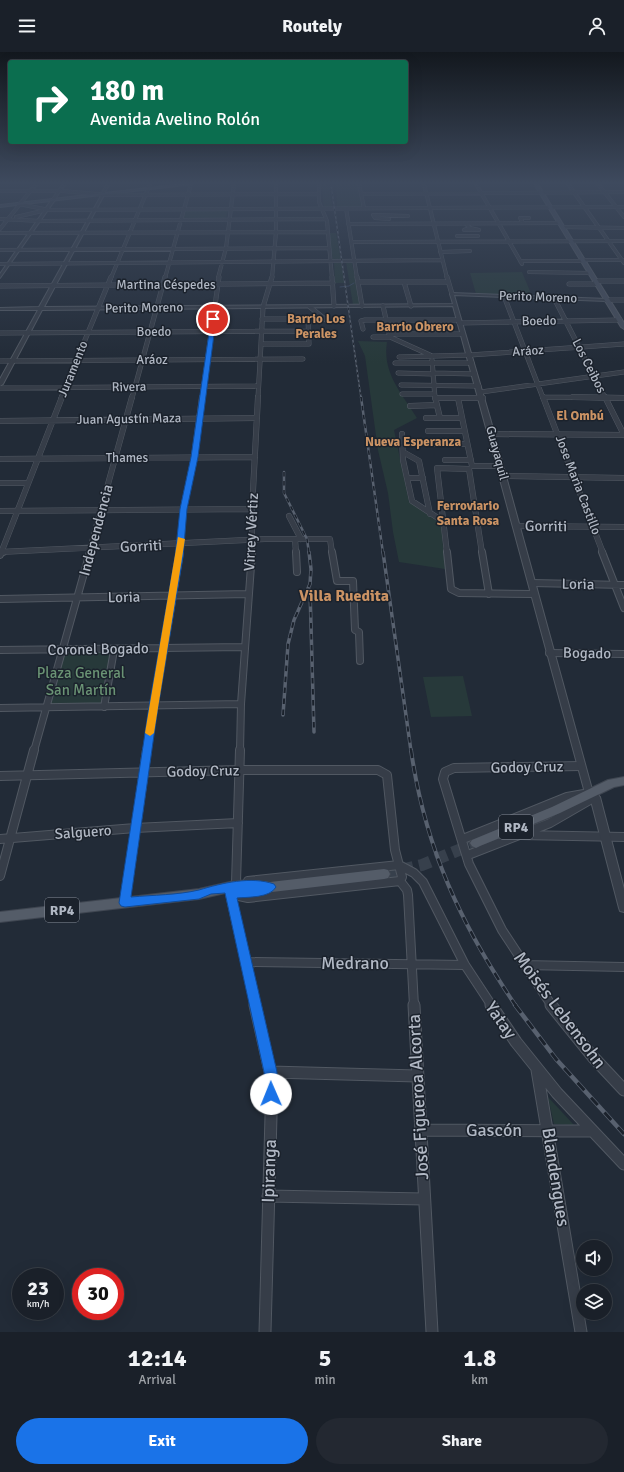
<!DOCTYPE html>
<html lang="en">
<head>
<meta charset="utf-8">
<style>
  body { margin:0; font-family:Signika,sans-serif; background:#232831; color:#f1f3f6; height:100vh; display:flex; flex-direction:column; font-size:15px; white-space:nowrap }
  * { box-sizing:border-box; margin:0 }
  p { font-size:13px; color:#9fa3a8 }
  .icon { flex:none; width:22px; height:22px; fill:none; stroke:currentColor; stroke-width:2; stroke-linecap:round; stroke-linejoin:round }
  .map { position:relative; height:1280px; overflow:hidden }
  .drawer { display:flex; flex-direction:column; background:#1a2029; flex:1 }
  .drawer>* { flex:none }
  .hud { position:absolute; left:8px; top:8px; width:400px; height:84px; border-radius:4px; box-shadow:0 4px 16px #0002,0 0 0 1px #383e46; background:#0b6e4f; color:#fff; overflow:hidden }
  .fabs { position:absolute; left:576px; top:1188px; display:grid; gap:8px }
  .fabs a { display:grid; place-items:center; width:36px; height:36px; border-radius:50%; background:#1a2029; box-shadow:0 4px 16px #0002,0 0 0 1px #383e46; font-size:20px }
  .speed { position:absolute; left:12px; top:1216px; display:flex; gap:8px; font-size:20px; font-weight:700; text-align:center }
  .speed>* { display:grid; place-content:center; width:52px; height:52px; border-radius:50%; background:#1a2029; box-shadow:0 4px 16px #0002,0 0 0 1px #383e46; line-height:1 }
  .speed small { font-size:10px; font-weight:400 }
  .speed .limit { border:6px solid #d22; background:#fff; color:#111 }
  .pin { position:absolute; display:grid; place-items:center; width:34px; height:34px; color:#fff; margin:-17px; border:2px solid #fff; border-radius:50%; box-shadow:0 1px 4px #0007 }
  .me { position:absolute; width:44px; margin:-22px; rotate:359deg; stroke-linejoin:round; filter:drop-shadow(0 0 3px #0008) }
  .turn { display:flex; align-items:center; gap:14px; height:84px; padding:0 16px; font-size:18px }
  .turn .icon { width:52px; height:52px; stroke-width:2.5 }
  .turn b { display:block; font-size:28px; line-height:34px }
  .eta { display:flex; justify-content:space-evenly; align-items:center; height:68px; text-align:center }
  .eta b { font-size:24px; font-weight:700; line-height:28px }
  .cta { display:flex; gap:8px; margin-top:auto; padding:8px 16px }
  .cta a { flex:1; height:46px; border-radius:24px; background:#1a73e8; color:#fff; font-size:16px; font-weight:700; line-height:46px; text-align:center }
  .cta a+a { background:#232831; color:#f1f3f6 }
  header { display:flex; justify-content:space-between; align-items:center; height:52px; padding:0 16px; background:#1a2029; font-size:18px; font-weight:700 }
  .map>svg:first-child { display:block }
  .green { fill:#27393a }
  .lines { fill:none; stroke-linecap:round; stroke-linejoin:round }
  .stream { stroke:#394860; stroke-width:1 }
  .primary-tunnel { stroke:#37404c; stroke-width:12; stroke-dasharray:12 6; stroke-linecap:butt }
  .minor-far5-casing { stroke:#515862; stroke-width:4 }
  .minor-far4-casing { stroke:#515862; stroke-width:5 }
  .minor-far3-casing { stroke:#515862; stroke-width:6 }
  .minor-far2-casing { stroke:#515862; stroke-width:8 }
  .minor-far1-casing { stroke:#515862; stroke-width:10 }
  .minor-casing { stroke:#515862; stroke-width:13 }
  .tertiary-casing { stroke:#515862; stroke-width:2 }
  .secondary-casing { stroke:#515862; stroke-width:2 }
  .primary-casing { stroke:#3f4651; stroke-width:2 }
  .minor-far5 { stroke:#363d48; stroke-width:3 }
  .minor-far4 { stroke:#363d48; stroke-width:4 }
  .minor-far3 { stroke:#363d48; stroke-width:5 }
  .minor-far2 { stroke:#363d48; stroke-width:6 }
  .minor-far1 { stroke:#363d48; stroke-width:8 }
  .minor { stroke:#363d48; stroke-width:11 }
  .tertiary { fill:#363d48; fill-rule:evenodd }
  .secondary { fill:#444c5a; fill-rule:evenodd }
  .primary { fill:#545c68; fill-rule:evenodd }
  .rail-far4-casing { stroke:#58616f; stroke-width:1.5 }
  .rail-far3-casing { stroke:#58616f; stroke-width:2.5 }
  .rail-far2-casing { stroke:#58616f; stroke-width:3.5 }
  .rail-far1-casing { stroke:#58616f; stroke-width:4 }
  .rail-casing { stroke:#58616f; stroke-width:4.5 }
  .rail-far4 { stroke:#1b222c; stroke-width:1; stroke-dasharray:2.5; stroke-linecap:butt }
  .rail-far3 { stroke:#1b222c; stroke-width:1.5; stroke-dasharray:4.5; stroke-linecap:butt }
  .rail-far2 { stroke:#1b222c; stroke-width:2; stroke-dasharray:5.5; stroke-linecap:butt }
  .rail-far1 { stroke:#1b222c; stroke-width:2.5; stroke-dasharray:8; stroke-linecap:butt }
  .rail { stroke:#1b222c; stroke-width:3; stroke-dasharray:10; stroke-linecap:butt }
  .route { fill:#1a73e8; stroke:#114b97 }
  .slow { fill:#f59e0b }
  .labels { text-anchor:middle; dominant-baseline:central; stroke-width:3; stroke-linejoin:round; paint-order:stroke }
  .far-street-label { font-size:13px; fill:#b1b8c4; stroke:#1b222c }
  .far-neighbourhood-label { font-size:13px; font-weight:bold; fill:#cb9364; stroke:#1b222c }
  .shield { fill:#1b222c; stroke:#848b96; stroke-width:1 }
  .shield-label { font-size:14px; font-weight:bold; fill:#b1b8c4 }
  .street-label { font-size:15px; fill:#b1b8c4; stroke:#1b222c }
  .park-label { font-size:15px; fill:#6a9374; stroke:#1b222c }
  .neighbourhood-label { font-size:16px; font-weight:bold; fill:#cb9364; stroke:#1b222c }
  .near-street-label { font-size:18px; fill:#b1b8c4; stroke:#1b222c }
</style>
</head>
<body>
<header><svg class="icon" aria-label="menu" viewBox="0 0 24 24"><path d="M4 6h16M4 12h16M4 18h16"/></svg>Routely<svg class="icon" aria-label="person" viewBox="0 0 24 24"><circle cx="12" cy="8" r="4"/><path d="M4 21q1-7 8-7t8 7"/></svg></header>
<div class="map">
<svg width="624" height="1280" viewBox="0 0 624 1280">
  <rect width="100%" height="100%" fill="#222b37"/>
  <!-- green -->
  <path class="green" d="M321,132H329L332,155H324Z
    M336,132H357L362,155H337Z
    M228,157L226,167L182,168L185,158Z
    M328,181H336L341,209L333,208Z
    M342,210L344,231H335L334,211Z
    M346,210L352,211L361,253H353Z
    M522,220L532,244L476,242L470,221Z
    M358,289L387,290C382,321 402,342 417,366L394,378L409,450L441,472L445,517L399,510L393,480L388,441L378,398L365,304Z
    M68,599L111,600L101,654H50L64,601Z
    M463,624L472,664L431,665L423,625Z
    M548,1045L574,1073L554,1072Z"/>
  <g class="lines">
    <!-- stream -->
    <path class="stream" d="M340,235L349,234L354,231"/>
    <!-- primary-tunnel -->
    <path class="primary-tunnel" d="M384,822L422,813L476,791"/>
    <defs>
      <path id="minor-far5" d="M319,132V150L327,169L332,226
        M359,132L364,156
        M424,132L447,226
        M476,132L522,212
        M568,132L624,211
        M598,132L624,165
        M0,139H63L107,143L318,142
        M361,142L624,140
        M102,143L108,132
        M53,148L64,132
        M19,152L49,158L624,155
        M346,156L357,226
        M16,165L42,159
        M0,167L41,169L326,167
        M389,167L375,166L373,163L408,164
        M523,171L520,166H529
        M348,172L560,171
        M466,172L470,176
        M563,175L624,176
        M470,176L479,178H464Z
        M0,177L36,132
        M0,181L327,180
        M457,184H478
        M353,190L624,189
        M0,198L329,196
        M440,200L470,199
        M582,208H624
        M520,209H583
        M0,212L442,208
        M529,220L590,221
        M111,226L150,132
        M165,226L191,132
        M218,226L226,196L234,132
        M272,226L276,180V132"/>
      <path id="minor-far4" d="M332,225L334,254
        M357,225L362,254
        M447,225L452,242
        M595,229H624
        M358,230H448
        M404,230L411,254
        M569,232H597
        M0,234L333,231
        M504,244L543,346
        M554,246L605,346
        M606,248H624
        M383,254L390,285L430,303
        M310,255L326,268
        M459,271L620,268
        M363,277L361,269L365,268H458
        M0,281L308,279
        M389,282H463
        M373,285H390
        M261,292H309L308,267H262
        M399,305L470,303L624,292
        M432,308L435,346
        M0,309L303,307
        M395,311H472
        M398,321L434,322
        M434,321L475,322
        M401,333L479,334
        M0,336L258,334
        M481,340L624,320
        M402,342H434
        M543,345L624,346
        M61,346L111,225
        M132,346L165,225
        M202,346L219,225
        M258,346L263,255L272,225
        M435,346H483"/>
      <path id="minor-far3" d="M435,345L440,366
        M543,345L603,501
        M573,345L624,346
        M605,345L624,383
        M435,346H483
        M458,346L472,414
        M410,354L437,353
        M426,366H462
        M0,369L257,366
        M428,379H464
        M402,382L403,408L412,449L444,470
        M493,382L624,383
        M434,392H467
        M403,400L419,409L430,462
        M0,407L255,405
        M445,408H471
        M472,414H500
        M469,417L482,501
        M503,424L624,426
        M407,426H423
        M0,431H28
        M0,459L252,457
        M289,464L301,487
        M516,474L624,475
        M295,487L296,501
        M0,500L265,487H330L332,501
        M1,501L62,345
        M89,501L132,345
        M179,501L183,457L194,405L202,345
        M252,501V457L258,345
        M447,501L437,416L469,417"/>
      <path id="minor-far2" d="M0,500H3
        M296,500L297,520
        M332,500L337,529H353L355,578L359,580L360,609
        M447,500L451,537L459,541L534,542
        M482,500L489,542
        M602,500L624,556
        M0,503L1,500
        M532,531L624,533
        M0,547L247,542
        M0,598L244,595
        M549,601L624,602
        M104,655L114,598
        M0,656L241,652
        M34,699L90,500
        M147,699L180,500
        M240,699L241,652L252,500"/>
      <path id="minor-far1" d="M0,724L239,718H378L387,723L395,798L402,825L400,829
        M521,783L624,785
        M0,787L135,776L238,771
        M463,787L567,745L584,742
        M468,803L550,771L595,745
        M0,824L34,698
        M248,829L399,813L414,821L423,830L465,913L492,954
        M400,829L407,838L408,843L414,954
        M236,831L240,698
        M125,851L147,698
        M245,910L465,913
        M524,913L624,915
        M255,954L230,842L248,846L400,829
        M552,954L502,878L469,812L443,727L445,720L454,716L581,714"/>
      <path id="minor" d="M255,953L272,1028L265,1280
        M414,953L432,1280
        M491,953L516,990L557,1041L624,1112
        M551,953L593,1005L624,1038
        M537,1018L581,1280
        M271,1020L417,1024
        M420,1078L592,1079
        M268,1144L424,1147"/>
      <path id="tertiary" d="M102,142L104,143L44,255L453,252L450,242L452,241L608,247V249H606L454,243L490,366L593,741V742L598,743L600,745L624,837V860L620,859L619,856L590,745L591,744L586,743L585,741L453,254L42,258L3,332L0,334V327L38,258H0V256L39,255Z
        M52,147L55,148L0,226V222Z"/>
      <path id="secondary" d="M183,132H193L0,155V153Z
        M534,132H538L624,271V277L621,275Z"/>
      <path id="primary" d="M624,725V733L614,735L560,761L480,794L476,796L472,794L470,791L472,788L552,755L608,728Z
        M384,817L388,818L390,822L388,826L384,827L272,840L264,843L260,842L258,838L234,839L199,847L0,870V860L199,837L234,829L254,828L270,830Z"/>
    </defs>
    <!-- minor-far5 casing -->
    <use href="#minor-far5" class="minor-far5-casing"/>
    <!-- minor-far4 casing -->
    <use href="#minor-far4" class="minor-far4-casing"/>
    <!-- minor-far3 casing -->
    <use href="#minor-far3" class="minor-far3-casing"/>
    <!-- minor-far2 casing -->
    <use href="#minor-far2" class="minor-far2-casing"/>
    <!-- minor-far1 casing -->
    <use href="#minor-far1" class="minor-far1-casing"/>
    <!-- minor casing -->
    <use href="#minor" class="minor-casing"/>
    <!-- tertiary casing -->
    <use href="#tertiary" class="tertiary-casing"/>
    <!-- secondary casing -->
    <use href="#secondary" class="secondary-casing"/>
    <!-- primary casing -->
    <use href="#primary" class="primary-casing"/>
    <!-- minor-far5 -->
    <use href="#minor-far5" class="minor-far5"/>
    <!-- minor-far4 -->
    <use href="#minor-far4" class="minor-far4"/>
    <!-- minor-far3 -->
    <use href="#minor-far3" class="minor-far3"/>
    <!-- minor-far2 -->
    <use href="#minor-far2" class="minor-far2"/>
    <!-- minor-far1 -->
    <use href="#minor-far1" class="minor-far1"/>
    <!-- minor -->
    <use href="#minor" class="minor"/>
    <!-- tertiary -->
    <use href="#tertiary" class="tertiary"/>
    <!-- secondary -->
    <use href="#secondary" class="secondary"/>
    <!-- primary -->
    <use href="#primary" class="primary"/>
    <defs>
      <path id="rail-far4" d="M331,132L361,346"/>
      <path id="rail-far3" d="M361,345L383,501
        M284,420V441L307,487L309,501"/>
      <path id="rail-far2" d="M383,500L411,699
        M310,538L314,680
        M283,663L288,592L294,568L310,532L311,517L309,500"/>
      <path id="rail-far1" d="M411,698C425,796 461,873 516,954"/>
      <path id="rail" d="M515,953L556,1007L624,1082"/>
    </defs>
    <!-- rail-far4 casing -->
    <use href="#rail-far4" class="rail-far4-casing"/>
    <!-- rail-far3 casing -->
    <use href="#rail-far3" class="rail-far3-casing"/>
    <!-- rail-far2 casing -->
    <use href="#rail-far2" class="rail-far2-casing"/>
    <!-- rail-far1 casing -->
    <use href="#rail-far1" class="rail-far1-casing"/>
    <!-- rail casing -->
    <use href="#rail" class="rail-casing"/>
    <!-- rail-far4 -->
    <use href="#rail-far4" class="rail-far4"/>
    <!-- rail-far3 -->
    <use href="#rail-far3" class="rail-far3"/>
    <!-- rail-far2 -->
    <use href="#rail-far2" class="rail-far2"/>
    <!-- rail-far1 -->
    <use href="#rail-far1" class="rail-far1"/>
    <!-- rail -->
    <use href="#rail" class="rail"/>
  </g>
  <!-- sky -->
  <linearGradient id="sky" x2="0" y2="1"><stop stop-color="#13181e"/><stop offset="0.42" stop-color="#3e4a5e"/><stop offset="1" stop-color="#3e4a5e" stop-opacity="0"/></linearGradient>
  <rect width="624" height="311" fill="url(#sky)"/>
  <!-- route -->
  <path class="route" d="M213,266L216,267L198,405L187,457L183,505L158,655L131,845C153,843 178,843 199,838C222,831 251,824 274,832L276,835C270,846 248,845 237,846L277,1020L278,1042L276,1047L271,1049L267,1047L265,1042L264,1020L225,841L211,842L199,847L125,855L121,854L119,851L149,655L175,505L180,457L191,405L211,267Z"/>
  <!-- slow -->
  <path class="slow" d="M178,485L185,487L154,681L150,684L145,681Z"/>
  <g class="labels">
    <!-- far-street labels -->
    <g class="far-street-label">
      <text x="166" y="233">Martina Céspedes</text>
      <text transform="translate(538 245) rotate(2)">Perito Moreno</text>
      <text transform="translate(144 256) rotate(-1)">Perito Moreno</text>
      <text transform="translate(539 269) rotate(-1)">Boedo</text>
      <text x="154" y="280">Boedo</text>
      <text transform="translate(528 299) rotate(-4)">Aráoz</text>
      <text x="152" y="308">Aráoz</text>
      <text transform="translate(589 314) rotate(63)">Los Ceibos</text>
      <text transform="translate(73 317) rotate(-68)">Juramento</text>
      <text transform="translate(129 335) rotate(-1)">Rivera</text>
      <text transform="translate(129 367) rotate(-1)">Juan Agustín Maza</text>
      <text transform="translate(497 401) rotate(75)">Guayaquil</text>
      <text x="127" y="406">Thames</text>
      <text transform="translate(578 433) rotate(69)">Jose Maria Castillo</text>
    </g>
    <!-- far-neighbourhood labels -->
    <g class="far-neighbourhood-label">
      <text x="316" y="267">Barrio Los<tspan x="316" dy="15">Perales</tspan></text>
      <text x="415" y="275">Barrio Obrero</text>
      <text x="580" y="364">El Ombú</text>
      <text x="413" y="390">Nueva Esperanza</text>
      <text x="468" y="454">Ferroviario<tspan x="468" dy="15">Santa Rosa</tspan></text>
    </g>
    <!-- shield labels -->
    <g class="shield">
      <rect x="499" y="763" width="34" height="24" rx="3"/>
      <rect x="45" y="846" width="34" height="24" rx="3"/>
    </g>
    <g class="shield-label">
      <text x="516" y="775">RP4</text>
      <text x="62" y="858">RP4</text>
    </g>
    <!-- street labels -->
    <g class="street-label">
      <text transform="translate(546 474) rotate(1)">Gorriti</text>
      <text transform="translate(96 478) rotate(-75)">Independencia</text>
      <text transform="translate(251 480) rotate(-87)">Virrey Vértiz</text>
      <text transform="translate(141 494) rotate(-3)">Gorriti</text>
      <text transform="translate(578 532) rotate(1)">Loria</text>
      <text transform="translate(124 545) rotate(-1)">Loria</text>
      <text transform="translate(98 597) rotate(-1)">Coronel Bogado</text>
      <text transform="translate(587 601) rotate(1)">Bogado</text>
      <text transform="translate(527 715) rotate(-1)">Godoy Cruz</text>
      <text transform="translate(203 719) rotate(-1)">Godoy Cruz</text>
      <text transform="translate(83 780) rotate(-4)">Salguero</text>
    </g>
    <!-- park labels -->
    <g class="park-label">
      <text x="81" y="621">Plaza General<tspan x="81" dy="17">San Martín</tspan></text>
    </g>
    <!-- neighbourhood labels -->
    <g class="neighbourhood-label">
      <text x="344" y="544">Villa Ruedita</text>
    </g>
    <!-- near-street labels -->
    <g class="near-street-label">
      <text x="355" y="911">Medrano</text>
      <text transform="translate(560 958) rotate(53)">Moisés Lebensohn</text>
      <text transform="translate(501 968) rotate(55)">Yatay</text>
      <text transform="translate(418 1045) rotate(-93)">José Figueroa Alcorta</text>
      <text x="494" y="1078">Gascón</text>
      <text transform="translate(269 1119) rotate(-88)">Ipiranga</text>
      <text transform="translate(556 1125) rotate(81)">Blandengues</text>
    </g>
  </g>
</svg>
<div class="fabs">
<a><svg class="icon" aria-label="sound" viewBox="0 0 24 24"><path d="M4 9h4l5-4v14l-5-4H4zM17 9q2 3 0 6"/></svg></a>
<a><svg class="icon" aria-label="layers" viewBox="0 0 24 24"><path d="M12 4l9 5-9 5-9-5zM3 14l9 5 9-5"/></svg></a>
</div>
<div class="speed"><div>23<small>km/h</small></div><div class="limit">30</div></div>
<div class="pin" style="left:213px;top:267px;background:#d93025"><svg class="icon" aria-label="arrive" viewBox="0 0 24 24"><path d="M6 21V4h12l-3 4 3 4H6"/></svg></div>
<svg class="me" style="left:271px;top:1042px" viewBox="-20 -20 40 40"><circle r="19" fill="#fff"/><path d="M0-13L10 11 0 6-10 11z" fill="#1a73e8"/></svg>
<div class="hud">
<div class="turn"><svg class="icon" aria-label="right" viewBox="0 0 24 24"><path d="M7 20v-9h11M14 6l5 5-5 5"/></svg><div><b>180 m</b>Avenida Avelino Rolón</div></div>
</div>
</div>
<section class="drawer">
<div class="eta">
<div><b>12:14</b><p>Arrival</p></div>
<div><b>5</b><p>min</p></div>
<div><b>1.8</b><p>km</p></div>
</div>
<div class="cta"><a>Exit</a><a>Share</a></div>
</section>
</body>
</html>
